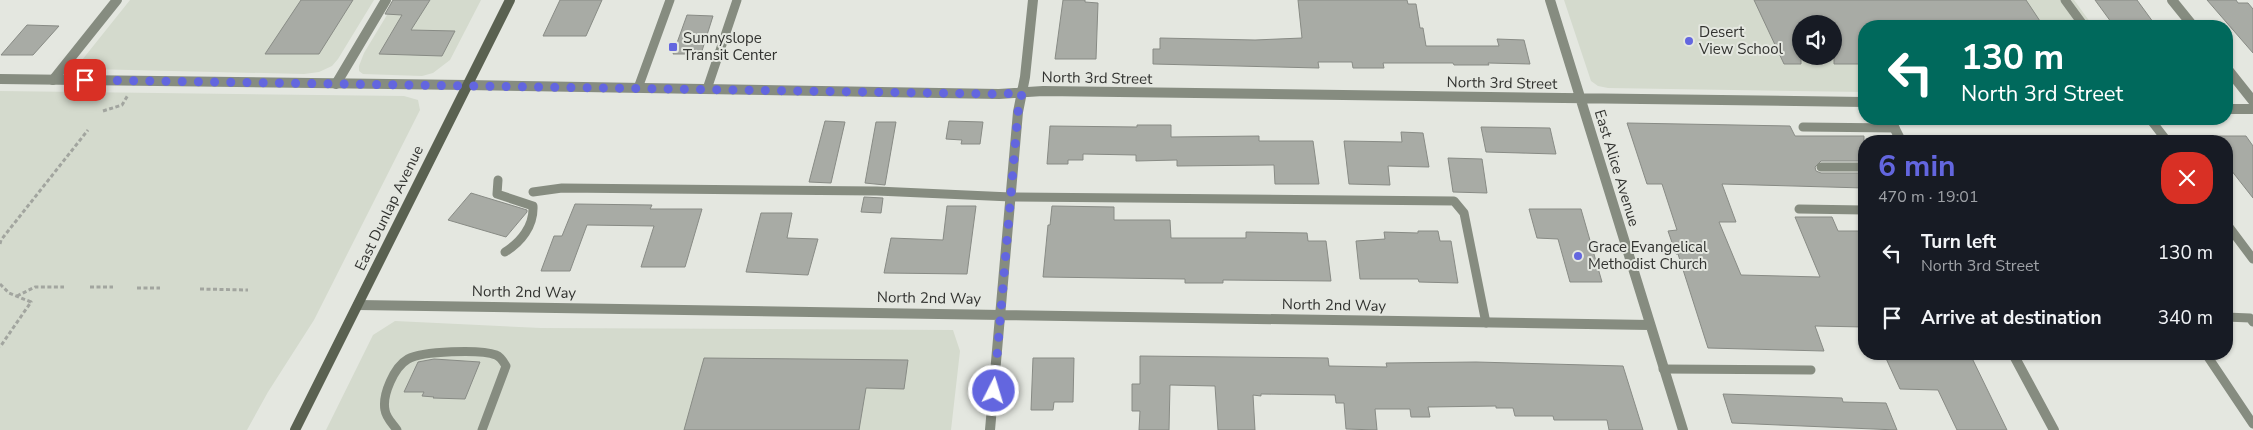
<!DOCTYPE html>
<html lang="en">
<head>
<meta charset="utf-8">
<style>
  body { margin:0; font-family:"Nunito Sans",sans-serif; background:#242831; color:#f1f3f6; height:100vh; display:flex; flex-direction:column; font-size:19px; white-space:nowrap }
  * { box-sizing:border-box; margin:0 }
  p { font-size:16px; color:#9ea1a6 }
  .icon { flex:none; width:28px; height:28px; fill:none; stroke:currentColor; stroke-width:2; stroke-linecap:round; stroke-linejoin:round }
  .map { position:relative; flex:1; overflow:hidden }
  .sheet { position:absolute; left:1858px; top:135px; width:375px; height:225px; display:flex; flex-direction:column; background:#171b24; border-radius:20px; box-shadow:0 1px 4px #0004 }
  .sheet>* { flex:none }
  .hud { position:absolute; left:1858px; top:20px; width:375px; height:105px; border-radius:20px; box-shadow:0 1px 4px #0004; background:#00695c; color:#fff; overflow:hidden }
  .fabs { position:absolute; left:1792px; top:15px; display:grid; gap:10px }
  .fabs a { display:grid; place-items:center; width:50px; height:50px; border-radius:50%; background:#171b24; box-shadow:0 1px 4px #0004; font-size:25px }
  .pin { position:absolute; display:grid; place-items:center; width:42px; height:42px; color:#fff; margin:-21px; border-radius:10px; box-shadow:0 2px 8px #0006 }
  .me { position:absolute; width:55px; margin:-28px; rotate:5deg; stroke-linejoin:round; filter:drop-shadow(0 0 4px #0008) }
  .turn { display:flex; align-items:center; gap:18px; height:105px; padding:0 20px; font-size:22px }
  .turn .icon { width:65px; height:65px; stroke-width:2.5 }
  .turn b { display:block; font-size:35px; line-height:42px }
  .round { display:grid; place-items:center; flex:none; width:52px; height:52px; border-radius:20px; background:#242831 }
  .overview { display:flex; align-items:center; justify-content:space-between; height:85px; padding:0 20px }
  h1 { font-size:30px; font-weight:700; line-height:38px; color:#6366df }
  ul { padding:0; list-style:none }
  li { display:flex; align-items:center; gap:15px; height:65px; padding:0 20px }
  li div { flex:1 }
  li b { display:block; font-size:19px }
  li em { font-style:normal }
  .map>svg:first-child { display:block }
  .built { fill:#d4dacd; fill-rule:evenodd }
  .building { fill:#a8aba5; stroke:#888b85 }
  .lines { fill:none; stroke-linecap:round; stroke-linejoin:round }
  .path { stroke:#a2a59f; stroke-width:3; stroke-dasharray:4 2.5; stroke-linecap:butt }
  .service { stroke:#868c80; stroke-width:9 }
  .minor { stroke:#868c80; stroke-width:10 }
  .tertiary { stroke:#868c80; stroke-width:10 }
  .secondary { stroke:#5a6151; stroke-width:10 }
  .route { stroke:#6366df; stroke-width:9; stroke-dasharray:0 16.2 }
  .poi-dot { fill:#6366df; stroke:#e4e7e0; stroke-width:2 }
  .labels { text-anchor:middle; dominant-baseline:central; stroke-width:4; stroke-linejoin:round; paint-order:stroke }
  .poi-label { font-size:15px; fill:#323330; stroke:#e4e7e0; text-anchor:start }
  .street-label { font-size:15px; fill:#323330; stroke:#e4e7e0 }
</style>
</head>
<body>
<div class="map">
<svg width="2253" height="430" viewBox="0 0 2253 430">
  <rect width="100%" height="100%" fill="#e4e7e0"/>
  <!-- built -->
  <path class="built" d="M130,0H374L338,59L332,66L319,72L304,74L89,69L81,67L82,60Z
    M396,0H481L450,60L433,73L422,76L363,74L359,71V66L364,53Z
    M1564,0H2074L2093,26H1864V92L1608,88L1598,86L1591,81ZM1801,24H1834V56H1801Z
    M0,91L404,96L418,100L420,110L314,320L268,392L247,430H0Z
    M395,321L541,328L953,330L960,351L951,430H326L373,335Z"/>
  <!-- building -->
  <path class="building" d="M301,0H353L319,54H265Z
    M393,0H430L411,30L455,31L442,56L379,54L402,15L385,14Z
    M560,0H602L586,36H543Z
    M1063,0H1085V2L1098,3L1096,59H1055Z
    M1298,0H1407L1408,4H1416L1420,28H1423L1426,46H1499L1497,39L1524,40L1530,64L1488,63L1489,65H1454L1453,63H1383L1384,68H1353L1352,62H1318L1319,68L1153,64V49H1160V38L1255,40L1302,38Z
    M1754,0H2026L2042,24L1917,22L1919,26H1864V64H1834V24H1801V64H1784Z
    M2095,0H2137L2156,26H2114Z
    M2207,0H2236L2238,3H2248L2253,9V53Z
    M687,15L713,16L701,54H673Z
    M27,25L59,26L33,55H1Z
    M825,121L845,122L831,183L809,182Z
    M949,121L983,122L980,144H961L962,140L946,139Z
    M876,122H896L885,185L865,183Z
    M1627,123L1790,126L1795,136H1864V161H1821L1815,167L1816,171L1821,173H1864V188L1722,184L1736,222H1719L1741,275L1820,277L1795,217H1832L1838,231H1864V327L1815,326L1824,351L1708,348L1678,254H1676L1668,231L1677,230L1662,184H1647Z
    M1137,125H1171V137L1259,136V141H1313L1319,184H1275L1274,165L1177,166V160L1136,161V155L1083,154V160H1068V164H1047L1050,126L1137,127Z
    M1481,127L1550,128L1556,154L1486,152Z
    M1401,132L1423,133L1429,167L1388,166L1390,185L1349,184L1344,141L1402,142Z
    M2215,136H2246L2253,146V198L2231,170H2226V141H2219Z
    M1448,158L1482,159L1487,193L1453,192Z
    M471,193L527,210V212L506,237L448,220Z
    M864,197L883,198L881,213L861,212Z
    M575,204L652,205L650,209H702L685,267H641L654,226L587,225L570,271H541L554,236H562Z
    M947,206H976L967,274L884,273L891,238L943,240Z
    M1052,206L1114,207V220H1170L1171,238H1246V232L1307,233L1308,241H1326L1331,281L1223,280V283H1185V279L1043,277L1048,225H1050Z
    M1529,209H1581L1602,282H1570L1558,239L1537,238Z
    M761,213H792L787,238L818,239L808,275L746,272Z
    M1418,231H1438L1440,241H1451L1458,283L1419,282L1418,279H1360L1356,241L1385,239L1384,232L1418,233Z
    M1884,354H1970L2007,430H1957L1938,390L1900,389Z
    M1140,356L1328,358L1329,366L1387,367L1386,363L1476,362L1623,366L1643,430H1609L1607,420H1554L1553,416H1515L1513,408H1496V406L1428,407L1430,417H1411L1410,409H1375L1377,430L1346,429L1344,403H1336L1335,395L1261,394V396L1253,395L1255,430H1218L1215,386L1170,385L1169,430H1139L1140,411H1132V384H1140Z
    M704,358L908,360L904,389L866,388L859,430H684Z
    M1033,358H1074L1073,402H1054L1053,410H1031Z
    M434,359L480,362L465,399L433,398L434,397L422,396L424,392H404L418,362Z
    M1723,394L1842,398L1843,402L1886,403L1897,430L1732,423Z"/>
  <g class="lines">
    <!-- path -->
    <path class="path" d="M103,111L122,105L128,95
      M0,244L1,240L88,130
      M0,284L9,293L31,302L0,347
      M90,287H113
      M137,288H160
      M200,289L248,290
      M17,296L35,287H64"/>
    <!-- service -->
    <path class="service" d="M2065,0L2084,26
      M638,88L670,0
      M707,89L737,0
      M2150,119L2167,141
      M1803,127L1895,128
      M1821,167H1864
      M498,180L497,194L533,206C534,226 521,242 505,252
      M533,192L562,188L877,191L1011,197L1454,201L1464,213L1486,323
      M1799,209L1864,210
      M2226,223L2253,259
      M2226,317L2250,318L2253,322
      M2206,354L2253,424
      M1663,369L1811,370
      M397,430C393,424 386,418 385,410C382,395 394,367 408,359C422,351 481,349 496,355C501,357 503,361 506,366L482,430"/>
    <!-- minor -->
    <path class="minor" d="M1550,0L1683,430
      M2172,0L2193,26
      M2226,67L2253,101
      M53,80L117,0
      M336,84L386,0
      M467,85L999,94L1043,91L1864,102
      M2226,109H2253
      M1890,119L1901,141
      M358,305L1650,325
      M2013,354L2054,430
      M990,430L1018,112L1025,77L1033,0"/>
    <!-- tertiary -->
    <path class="tertiary" d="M0,79L467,85"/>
    <!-- secondary -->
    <path class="secondary" d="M295,430L510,0"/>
  </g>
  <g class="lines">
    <!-- route -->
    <path class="route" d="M85,80L999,94L1022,93L1018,112L994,391"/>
  </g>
  <!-- markers -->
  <g class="poi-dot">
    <circle cx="1689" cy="41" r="5"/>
    <rect x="668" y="42" width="10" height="10" rx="2.5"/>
    <circle cx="1578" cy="256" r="5"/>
  </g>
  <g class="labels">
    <!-- poi labels -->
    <g class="poi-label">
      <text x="1699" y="32">Desert<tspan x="1699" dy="17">View School</tspan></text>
      <text x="683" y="38">Sunnyslope<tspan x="683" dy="17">Transit Center</tspan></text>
      <text x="1588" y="247">Grace Evangelical<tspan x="1588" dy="17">Methodist Church</tspan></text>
    </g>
    <!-- street labels -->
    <g class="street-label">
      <text transform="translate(1097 78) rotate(1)">North 3rd Street</text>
      <text transform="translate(1502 83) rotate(1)">North 3rd Street</text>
      <text transform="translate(1617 168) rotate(73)">East Alice Avenue</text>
      <text transform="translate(389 208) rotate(-64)">East Dunlap Avenue</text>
      <text transform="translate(524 292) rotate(1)">North 2nd Way</text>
      <text transform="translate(929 298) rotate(1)">North 2nd Way</text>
      <text transform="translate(1334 305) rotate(1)">North 2nd Way</text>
    </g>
  </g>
</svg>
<div class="fabs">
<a><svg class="icon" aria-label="sound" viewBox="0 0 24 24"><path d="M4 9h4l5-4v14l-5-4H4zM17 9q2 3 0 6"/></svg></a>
</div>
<div class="pin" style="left:85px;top:80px;background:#d93025"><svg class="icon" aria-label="arrive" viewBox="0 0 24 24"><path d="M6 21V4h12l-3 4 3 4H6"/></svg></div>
<svg class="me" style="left:994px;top:391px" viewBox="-20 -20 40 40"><circle r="17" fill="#6366df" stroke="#fff" stroke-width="3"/><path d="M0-11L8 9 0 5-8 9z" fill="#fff"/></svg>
<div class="hud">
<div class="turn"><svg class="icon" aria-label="left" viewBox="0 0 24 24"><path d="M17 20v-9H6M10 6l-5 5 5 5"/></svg><div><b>130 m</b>North 3rd Street</div></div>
</div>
<section class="sheet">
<div class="overview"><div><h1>6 min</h1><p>470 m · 19:01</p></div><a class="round" style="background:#d93025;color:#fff"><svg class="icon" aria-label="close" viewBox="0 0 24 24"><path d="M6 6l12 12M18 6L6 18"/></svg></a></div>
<ul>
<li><svg class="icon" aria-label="left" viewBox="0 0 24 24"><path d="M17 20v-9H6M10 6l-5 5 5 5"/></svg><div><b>Turn left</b><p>North 3rd Street</p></div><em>130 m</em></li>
<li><svg class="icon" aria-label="arrive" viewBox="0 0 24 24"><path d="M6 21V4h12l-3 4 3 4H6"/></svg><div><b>Arrive at destination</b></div><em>340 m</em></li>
</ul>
</section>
</div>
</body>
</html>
